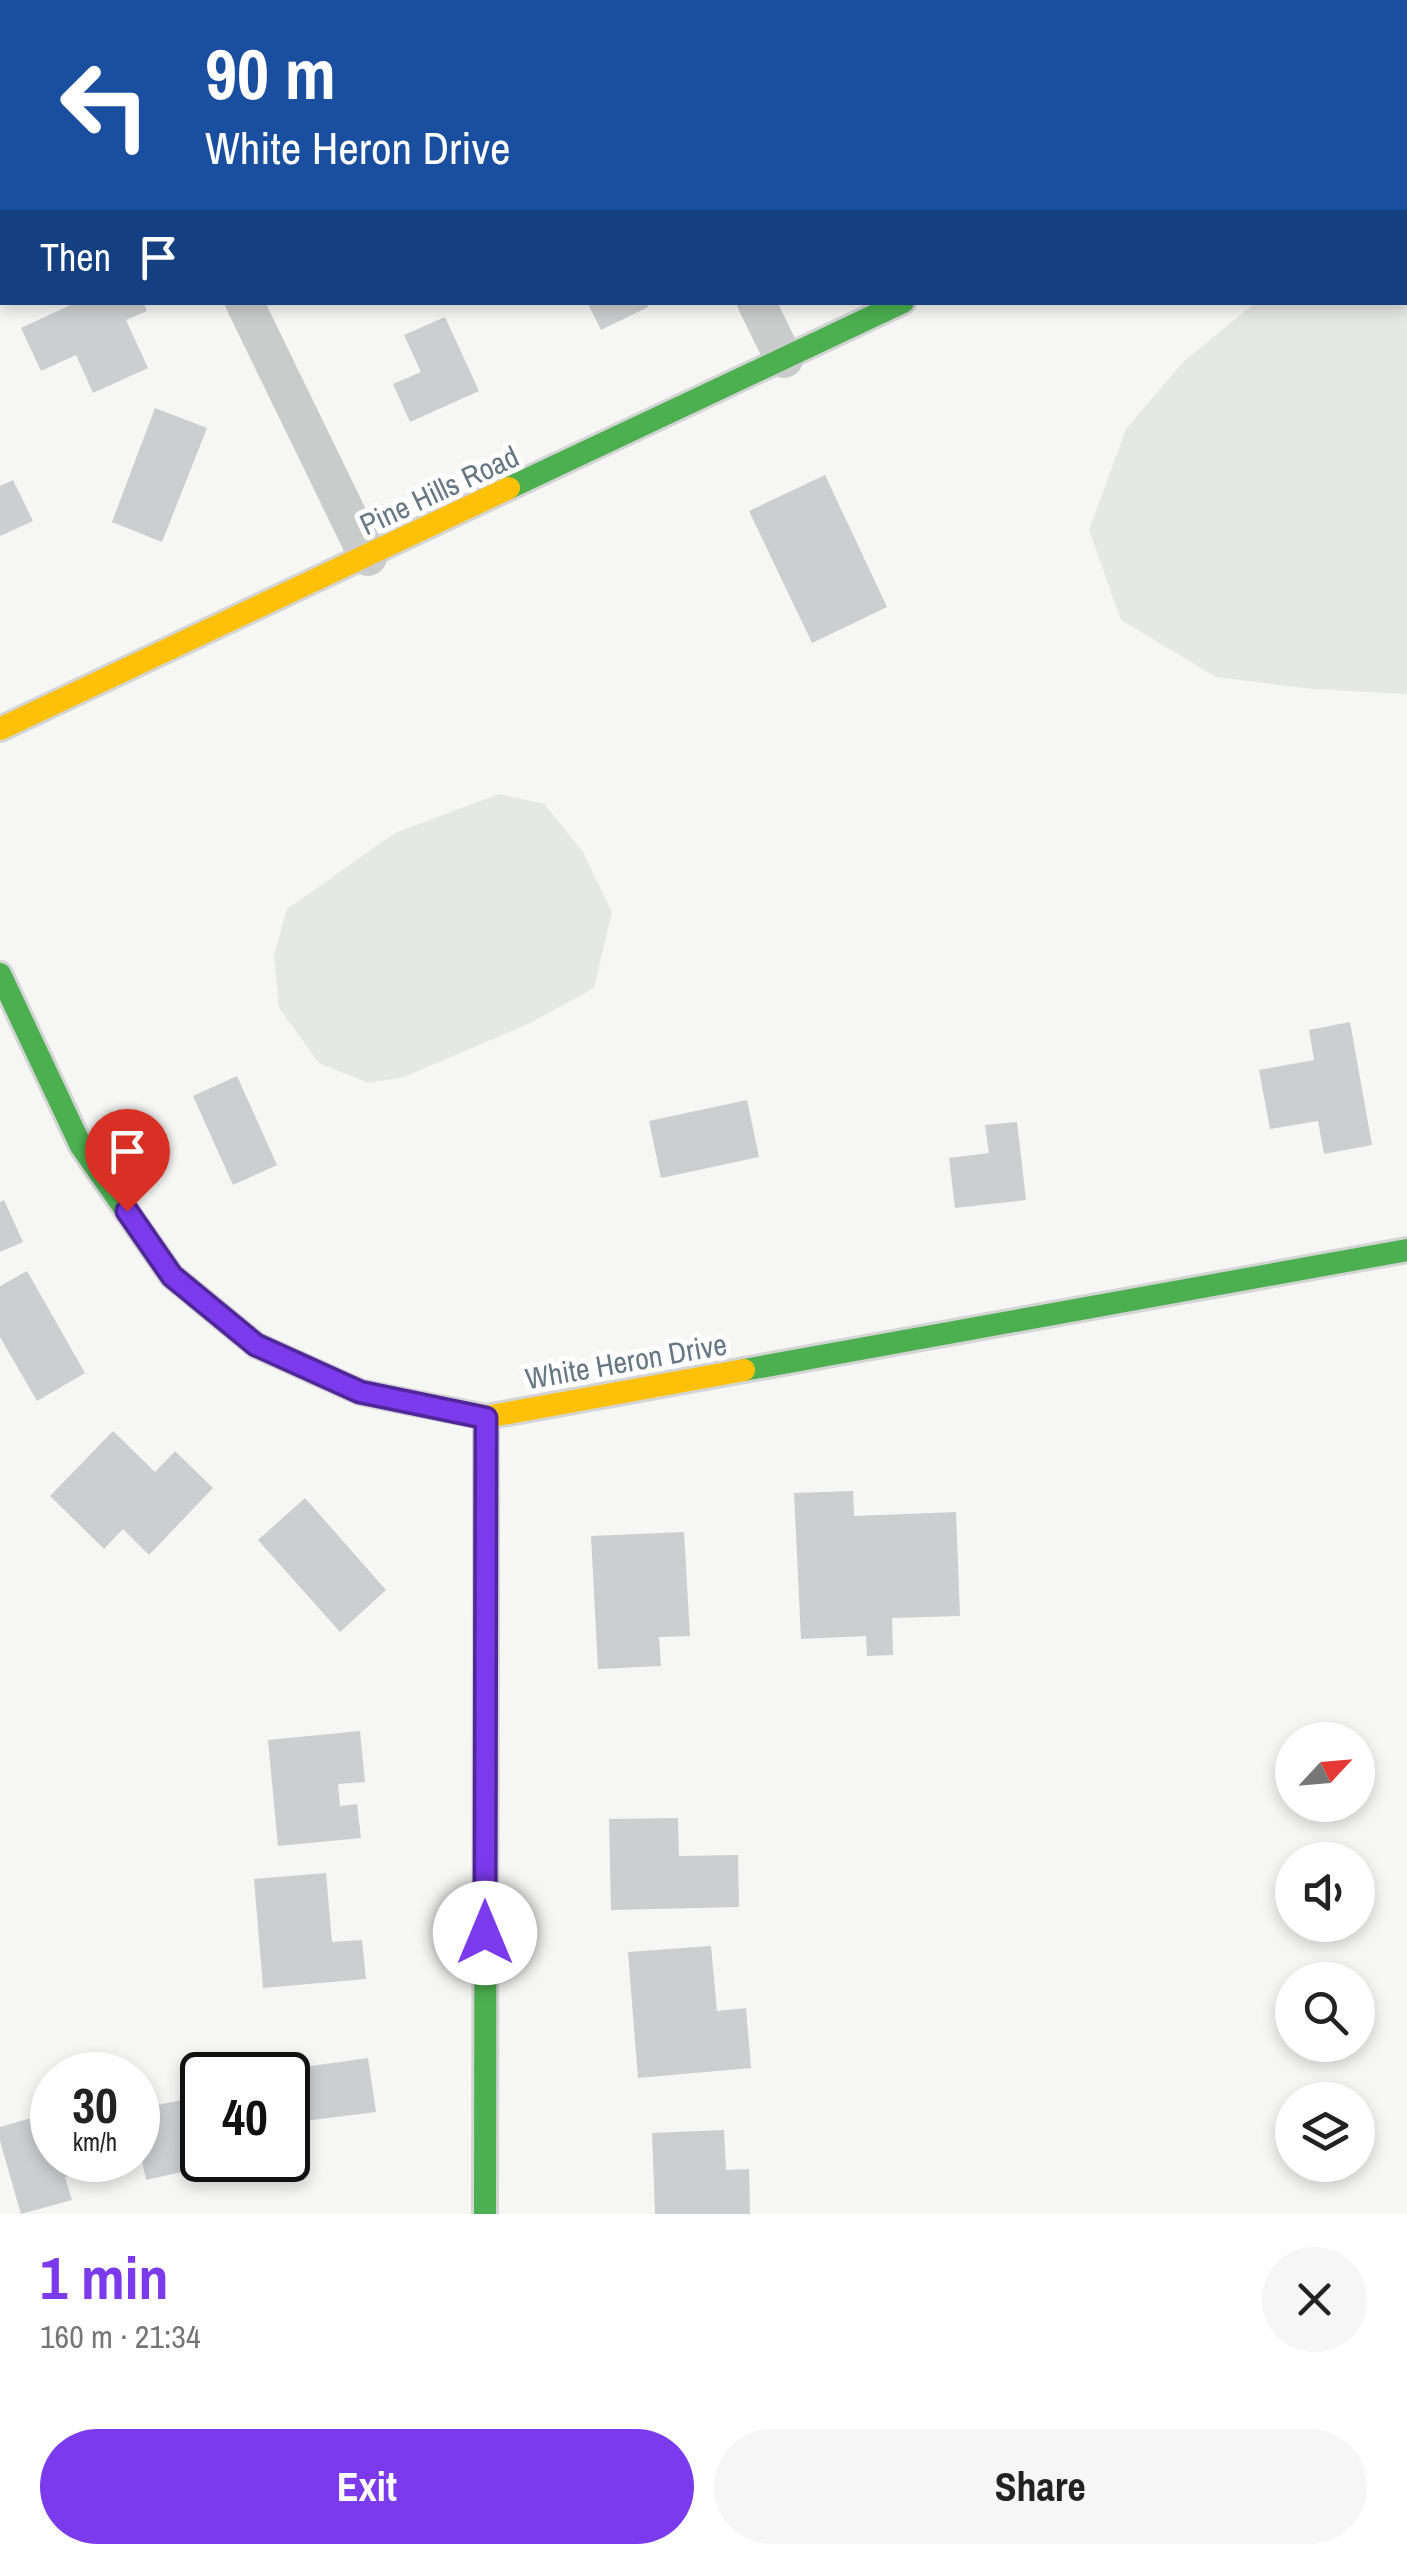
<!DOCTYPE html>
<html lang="en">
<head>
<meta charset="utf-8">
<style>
  body { margin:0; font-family:"Archivo Narrow",sans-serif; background:#f6f6f6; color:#222; height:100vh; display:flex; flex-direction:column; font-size:38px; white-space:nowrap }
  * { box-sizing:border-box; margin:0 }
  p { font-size:32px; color:#767676 }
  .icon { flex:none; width:55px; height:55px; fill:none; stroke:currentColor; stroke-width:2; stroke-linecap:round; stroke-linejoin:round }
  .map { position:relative; height:2214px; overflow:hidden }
  .side { display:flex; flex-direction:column; background:#fff; flex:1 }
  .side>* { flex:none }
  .guide { position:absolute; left:0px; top:0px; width:1408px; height:305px; box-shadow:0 5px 15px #0003; background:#1a4fa0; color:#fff; overflow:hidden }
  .needle { width:65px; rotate:64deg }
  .tools { position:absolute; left:1275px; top:1722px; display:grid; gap:20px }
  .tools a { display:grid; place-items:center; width:100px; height:100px; border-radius:50%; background:#fff; box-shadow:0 5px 15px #0003; font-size:50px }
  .speed { position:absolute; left:30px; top:2052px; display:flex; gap:20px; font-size:50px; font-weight:700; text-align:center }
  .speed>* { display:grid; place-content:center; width:130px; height:130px; border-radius:50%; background:#fff; box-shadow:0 5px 15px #0003; line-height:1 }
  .speed small { font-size:25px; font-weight:400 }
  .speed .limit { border:5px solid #111; border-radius:15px; background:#fff; color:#111 }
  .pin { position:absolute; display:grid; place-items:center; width:85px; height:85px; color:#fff; margin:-102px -42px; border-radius:50% 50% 50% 0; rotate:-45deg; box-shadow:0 0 10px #0007 }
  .pin .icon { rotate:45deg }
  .me { position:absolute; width:110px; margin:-55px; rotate:0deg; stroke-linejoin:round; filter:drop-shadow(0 0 8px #0008) }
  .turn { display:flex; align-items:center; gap:35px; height:210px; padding:0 40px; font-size:45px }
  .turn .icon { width:130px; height:130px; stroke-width:2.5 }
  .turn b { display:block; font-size:70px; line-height:85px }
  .then { display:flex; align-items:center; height:95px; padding:0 40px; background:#0003; gap:20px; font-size:38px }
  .round { display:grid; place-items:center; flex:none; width:105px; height:105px; border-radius:52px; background:#f6f6f6 }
  .summary { display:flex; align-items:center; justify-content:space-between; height:170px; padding:0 40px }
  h1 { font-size:60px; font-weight:800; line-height:75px; color:#7c3aed }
  .cta { display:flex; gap:20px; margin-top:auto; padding:20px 40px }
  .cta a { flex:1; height:115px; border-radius:60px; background:#7c3aed; color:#fff; font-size:40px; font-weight:800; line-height:115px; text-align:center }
  .cta a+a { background:#f6f6f6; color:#222 }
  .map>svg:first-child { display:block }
  .green { fill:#e6e8e3 }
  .building { fill:#cdcecf }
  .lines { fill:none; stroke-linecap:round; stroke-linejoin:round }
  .fast-casing { stroke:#d3d4d4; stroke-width:28 }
  .slow-casing { stroke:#d3d4d4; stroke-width:28 }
  .street { stroke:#cacccc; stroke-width:38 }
  .fast { stroke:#4caf50; stroke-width:22 }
  .slow { stroke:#ffc107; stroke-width:22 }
  .route-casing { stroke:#51269a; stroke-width:25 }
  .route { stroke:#7c3aed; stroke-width:18 }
  .labels { text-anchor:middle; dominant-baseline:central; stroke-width:10; stroke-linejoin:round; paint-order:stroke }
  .street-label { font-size:30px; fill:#687883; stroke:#fff }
</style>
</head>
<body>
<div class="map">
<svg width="1407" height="2214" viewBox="0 0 1407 2214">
  <rect width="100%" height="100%" fill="#f6f6f5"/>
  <!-- green -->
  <path class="green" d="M1407,213V694L1313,689L1216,677L1121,620L1089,530L1126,429L1184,361L1255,303L1405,302Z
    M499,794L544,804L583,852L612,912L594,988L528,1024L404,1077L368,1083L319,1063L279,1008L274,955L287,909L395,833Z"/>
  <!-- building -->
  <path class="building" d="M77,302H143L147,311L126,320L148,368L93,393L76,355L41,371L21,328Z
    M587,302H646L648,307L601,330Z
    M445,317L479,391L410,422L393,384L421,372L404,335Z
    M155,408L207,428L162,542L112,522Z
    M825,475L887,607L812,643L749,511Z
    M13,480L33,521L0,536V486Z
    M1350,1022L1372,1145L1324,1154L1318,1121L1270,1129L1259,1070L1314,1060L1309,1030Z
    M237,1076L277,1165L233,1185L193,1096Z
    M747,1100L759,1157L661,1178L649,1121Z
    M1017,1122L1026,1200L955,1208L949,1158L989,1153L985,1125Z
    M4,1200L23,1242L0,1252V1202Z
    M27,1271L85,1373L37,1401L0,1337V1286Z
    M113,1431L155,1472L175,1451L213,1488L149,1555L123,1529L104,1549L50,1496Z
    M853,1491L854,1516L956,1512L960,1616L892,1618L893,1655L867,1656L866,1636L801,1639L794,1493Z
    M305,1498L386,1590L340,1632L258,1540Z
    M684,1532L690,1636L659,1637L661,1666L598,1669L591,1536Z
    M360,1731L365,1782L338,1784L340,1806L357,1804L361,1838L278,1846L268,1740Z
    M678,1818L679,1856L738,1855L739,1907L611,1910L609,1819Z
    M326,1873L332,1942L362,1940L366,1979L263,1988L254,1879Z
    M711,1946L717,2011L746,2008L751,2068L638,2078L628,1952Z
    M368,2058L376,2112L304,2121L297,2068Z
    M202,2096V2160H216L217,2164L146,2180L138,2142V2109Z
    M52,2112V2160L119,2161L65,2177L72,2200L21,2214L0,2141V2127Z
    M724,2130L726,2170L749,2169L750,2214H655L652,2133Z"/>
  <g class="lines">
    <defs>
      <path id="fast" d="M1405,66L1407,65
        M509,488L903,302
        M0,974L81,1146L172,1276L256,1345L360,1392L399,1400
        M744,1370L1407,1250
        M485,2214L486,1572"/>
      <path id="slow" d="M0,729L509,488
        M399,1400L486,1417L744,1370
        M486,1572V1417"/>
    </defs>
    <!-- fast casing -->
    <use href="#fast" class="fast-casing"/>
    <!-- slow casing -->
    <use href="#slow" class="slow-casing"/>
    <!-- street -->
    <path class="street" d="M97,0L98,2
      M611,0L612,2
      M1124,0L1125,2
      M244,302L368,557
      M756,302L784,359"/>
    <!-- fast -->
    <use href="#fast" class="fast"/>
    <!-- slow -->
    <use href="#slow" class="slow"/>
  </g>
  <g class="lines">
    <defs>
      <path id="route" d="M127,1211L172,1276L256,1345L360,1392L486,1418L485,1933"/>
    </defs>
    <!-- route casing -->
    <use href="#route" class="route-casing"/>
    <!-- route -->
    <use href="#route" class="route"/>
  </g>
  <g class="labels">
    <!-- street labels -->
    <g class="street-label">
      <text transform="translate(439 490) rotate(-25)">Pine Hills Road</text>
      <text transform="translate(626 1361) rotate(-10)">White Heron Drive</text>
    </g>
  </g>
</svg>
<div class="tools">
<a><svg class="needle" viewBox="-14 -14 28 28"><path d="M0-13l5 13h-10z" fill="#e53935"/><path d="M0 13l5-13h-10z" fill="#767676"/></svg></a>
<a><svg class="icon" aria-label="sound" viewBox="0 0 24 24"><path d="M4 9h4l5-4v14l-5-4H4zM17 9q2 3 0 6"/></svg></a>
<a><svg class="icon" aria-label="search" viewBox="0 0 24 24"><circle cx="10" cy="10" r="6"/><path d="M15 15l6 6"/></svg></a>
<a><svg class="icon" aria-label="layers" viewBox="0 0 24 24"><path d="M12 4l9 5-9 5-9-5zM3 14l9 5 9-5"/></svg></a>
</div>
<div class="speed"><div>30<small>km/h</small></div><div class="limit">40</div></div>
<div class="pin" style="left:127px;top:1211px;background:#d93025"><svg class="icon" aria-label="arrive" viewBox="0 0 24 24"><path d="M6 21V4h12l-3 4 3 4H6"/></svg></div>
<svg class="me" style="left:485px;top:1933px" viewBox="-20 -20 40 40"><circle r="19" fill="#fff"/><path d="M0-13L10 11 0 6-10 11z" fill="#7c3aed"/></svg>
<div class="guide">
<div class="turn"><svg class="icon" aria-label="left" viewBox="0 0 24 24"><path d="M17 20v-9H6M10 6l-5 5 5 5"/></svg><div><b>90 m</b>White Heron Drive</div></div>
<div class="then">Then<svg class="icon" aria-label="arrive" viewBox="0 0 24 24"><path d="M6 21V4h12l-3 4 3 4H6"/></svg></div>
</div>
</div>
<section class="side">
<div class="summary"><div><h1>1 min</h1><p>160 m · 21:34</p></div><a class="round"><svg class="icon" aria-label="close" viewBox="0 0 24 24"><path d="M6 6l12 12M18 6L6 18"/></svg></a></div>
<div class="cta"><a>Exit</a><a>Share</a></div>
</section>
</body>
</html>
